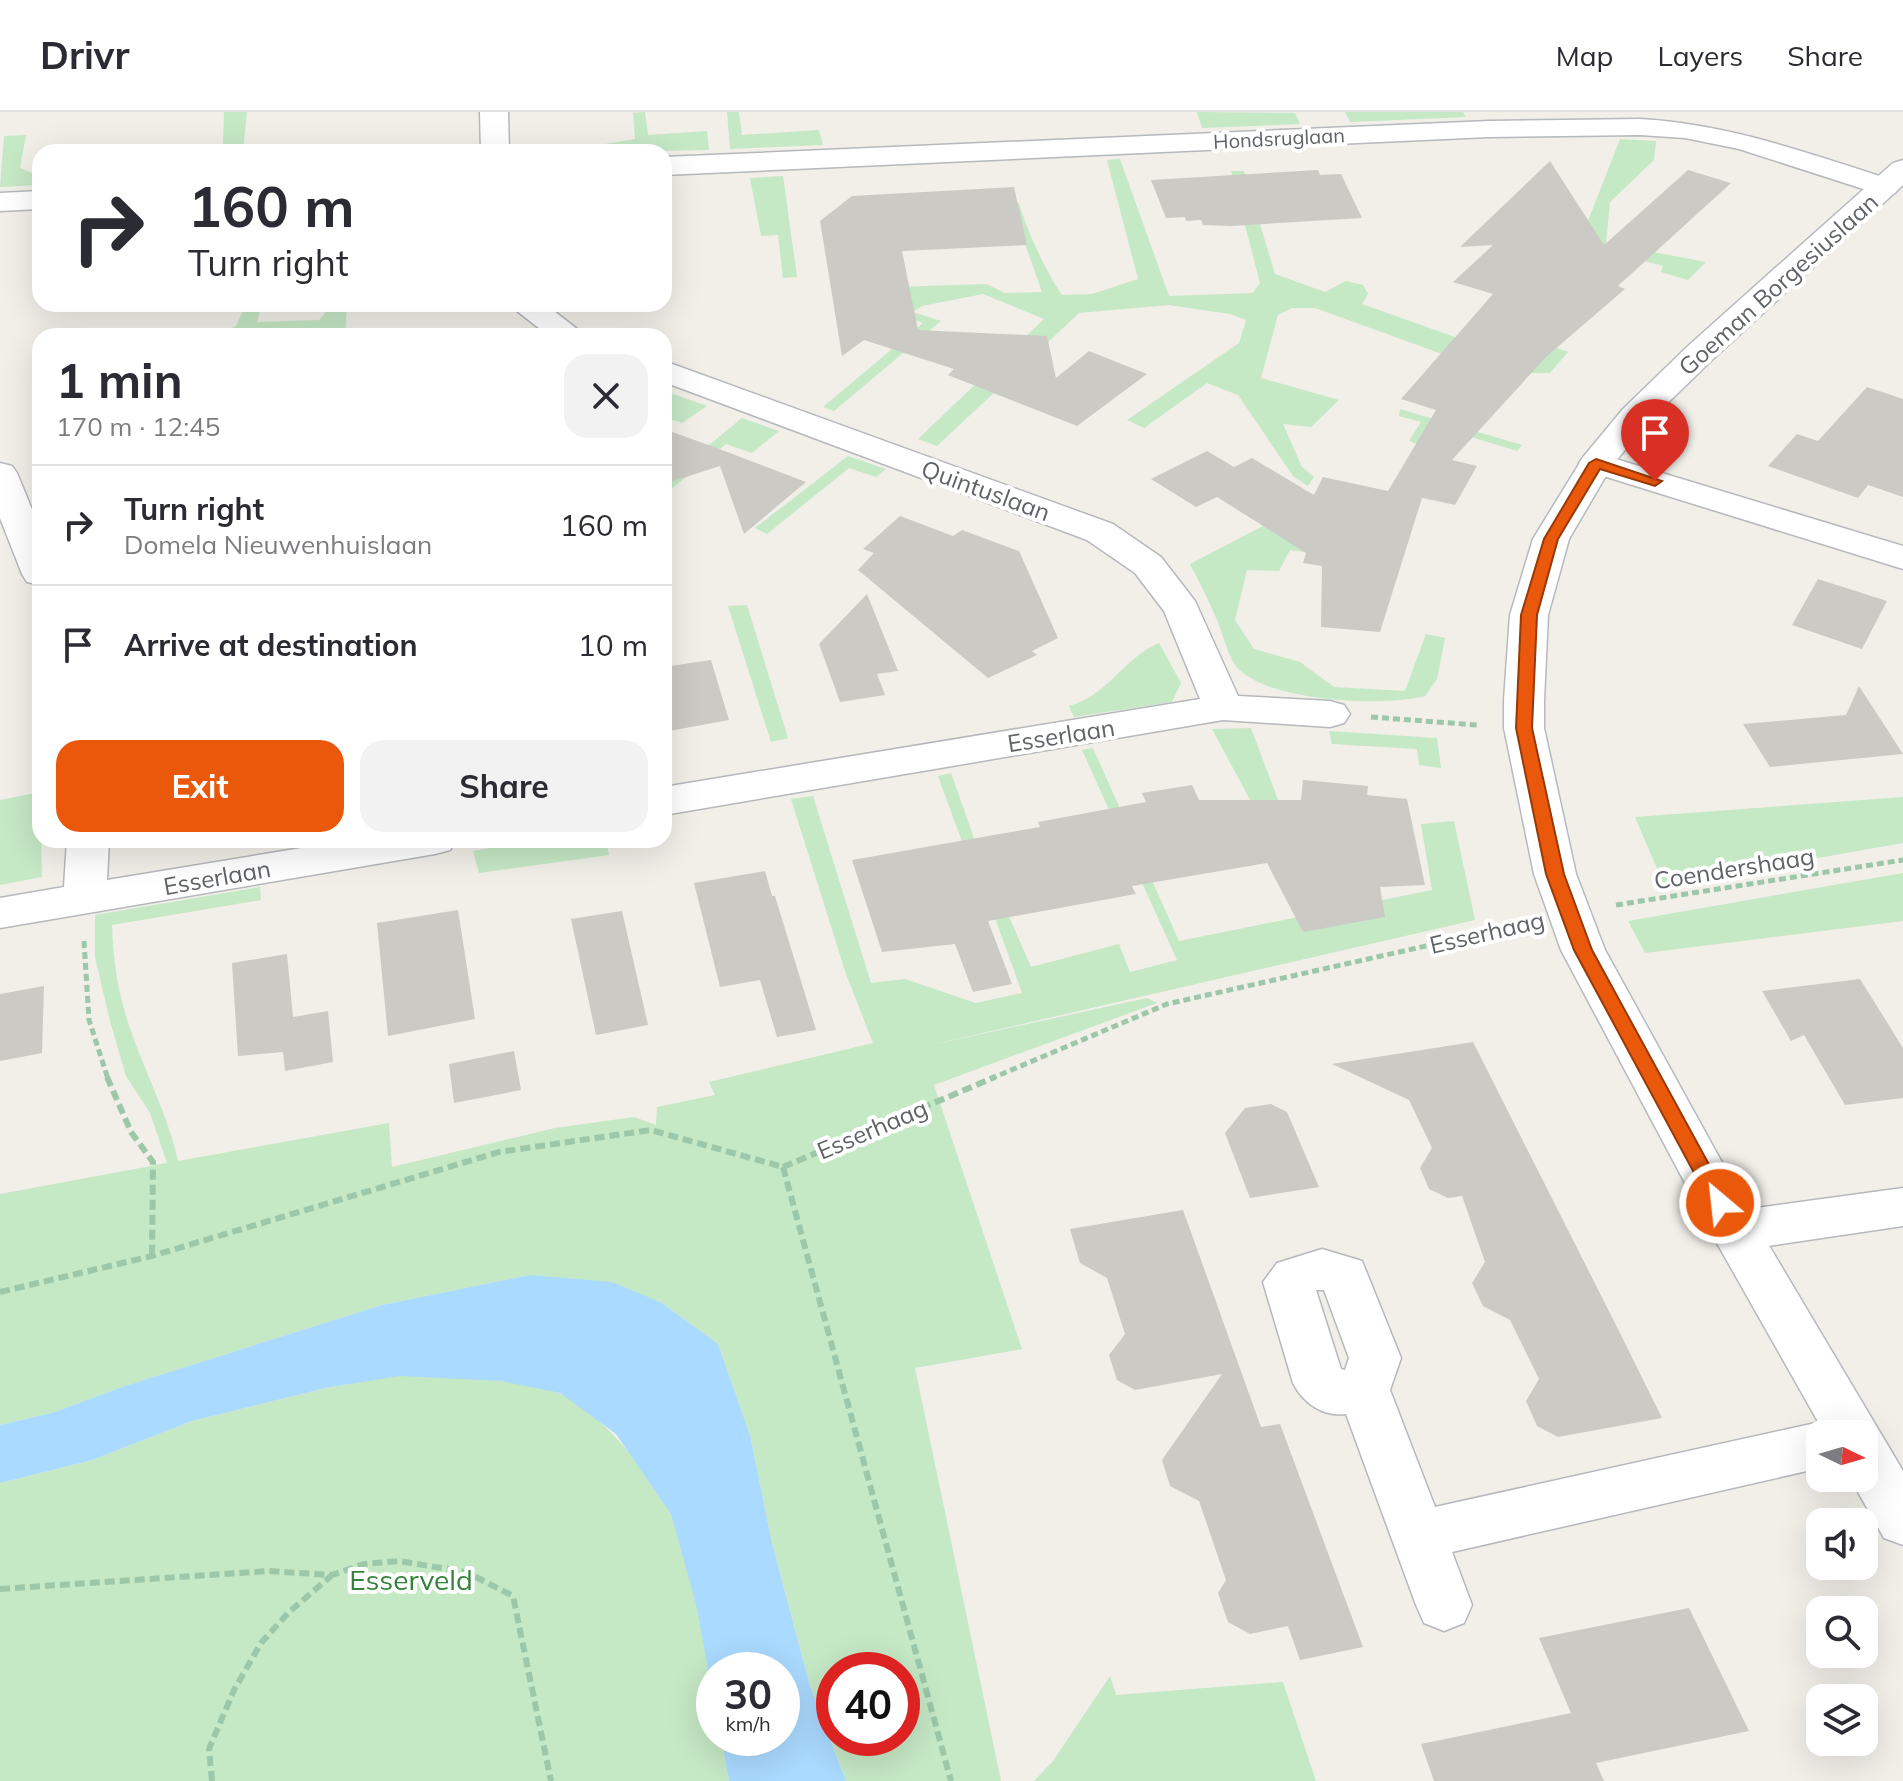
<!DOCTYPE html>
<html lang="en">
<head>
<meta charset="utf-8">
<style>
  body { margin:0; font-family:Mulish,sans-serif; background:#f2f2f3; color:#2b2b33; height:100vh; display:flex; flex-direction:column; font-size:30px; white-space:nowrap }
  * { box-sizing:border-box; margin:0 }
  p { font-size:26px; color:#7c7c81 }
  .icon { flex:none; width:44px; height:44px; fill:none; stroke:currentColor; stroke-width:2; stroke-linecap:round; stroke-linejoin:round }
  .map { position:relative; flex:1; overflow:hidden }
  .sheet { position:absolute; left:32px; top:216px; width:640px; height:520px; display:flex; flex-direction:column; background:#fff; border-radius:24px; box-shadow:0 8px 32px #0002 }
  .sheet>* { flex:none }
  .banner { position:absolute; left:32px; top:32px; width:640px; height:168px; border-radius:24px; box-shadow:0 8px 32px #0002; background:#fff; color:#2b2b33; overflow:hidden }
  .needle { width:52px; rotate:95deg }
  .buttons { position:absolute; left:1806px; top:1308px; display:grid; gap:16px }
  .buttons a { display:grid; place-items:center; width:72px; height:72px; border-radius:16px; background:#fff; box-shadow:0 8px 32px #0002; font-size:40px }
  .speed { position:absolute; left:696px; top:1540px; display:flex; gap:16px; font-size:40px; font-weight:700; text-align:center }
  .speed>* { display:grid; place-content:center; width:104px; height:104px; border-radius:50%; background:#fff; box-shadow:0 8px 32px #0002; line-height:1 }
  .speed small { font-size:20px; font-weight:400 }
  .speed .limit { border:12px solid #d22; background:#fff; color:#111 }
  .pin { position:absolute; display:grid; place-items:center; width:68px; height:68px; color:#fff; margin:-82px -34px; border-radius:50% 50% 50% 0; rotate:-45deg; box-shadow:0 0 8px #0007 }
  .pin .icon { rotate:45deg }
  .me { position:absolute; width:88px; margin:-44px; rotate:332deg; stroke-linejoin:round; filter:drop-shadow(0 0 6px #0008) }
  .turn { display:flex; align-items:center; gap:28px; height:168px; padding:0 24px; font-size:36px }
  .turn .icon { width:104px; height:104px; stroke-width:2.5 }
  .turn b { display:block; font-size:56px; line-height:68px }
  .round { display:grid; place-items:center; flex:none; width:84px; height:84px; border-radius:24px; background:#f2f2f3 }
  .head { display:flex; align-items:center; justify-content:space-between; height:136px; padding:0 24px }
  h1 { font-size:48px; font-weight:700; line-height:60px }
  .primary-button { display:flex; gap:16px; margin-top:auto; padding:16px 24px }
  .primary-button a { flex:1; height:92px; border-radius:24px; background:#ea580c; color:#fff; font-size:32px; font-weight:700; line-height:92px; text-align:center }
  .primary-button a+a { background:#f2f2f3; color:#2b2b33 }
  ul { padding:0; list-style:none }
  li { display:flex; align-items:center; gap:24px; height:120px; padding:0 24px; border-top:2px solid #e1e1e2 }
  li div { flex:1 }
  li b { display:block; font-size:30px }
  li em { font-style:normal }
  header { display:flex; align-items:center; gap:48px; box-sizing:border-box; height:112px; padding:0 40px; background:#fff; border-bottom:2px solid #e1e1e2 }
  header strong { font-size:38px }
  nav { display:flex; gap:44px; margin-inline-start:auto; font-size:28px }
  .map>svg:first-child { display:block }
  .green { fill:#c5e8c5; fill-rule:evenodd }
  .water { fill:#aadaff }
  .building { fill:#cccac5 }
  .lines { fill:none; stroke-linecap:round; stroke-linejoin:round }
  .street-casing { stroke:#b5b8bc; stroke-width:3 }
  .secondary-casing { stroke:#b6babf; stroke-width:3 }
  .path-far1 { stroke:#9cc7a9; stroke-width:5; stroke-dasharray:7 4; stroke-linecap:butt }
  .path { stroke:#9cc7a9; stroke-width:6; stroke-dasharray:10 5; stroke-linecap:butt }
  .street { fill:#fff; fill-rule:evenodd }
  .secondary { fill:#fff; fill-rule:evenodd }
  .route { fill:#ea580c; stroke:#983908; stroke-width:2 }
  .labels { text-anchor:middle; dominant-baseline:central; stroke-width:8; stroke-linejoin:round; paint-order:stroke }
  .far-street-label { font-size:20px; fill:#5f6368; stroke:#fff }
  .street-label { font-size:24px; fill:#5f6368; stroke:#fff }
  .near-park-label { font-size:28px; fill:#348238; stroke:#fff }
</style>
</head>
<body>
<header>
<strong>Drivr</strong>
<nav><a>Map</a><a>Layers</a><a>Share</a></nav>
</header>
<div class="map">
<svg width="1903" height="1669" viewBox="0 0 1903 1669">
  <rect width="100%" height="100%" fill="#f1efe8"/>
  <!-- green -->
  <path class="green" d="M224,0H247L243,40H181L223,34Z
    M645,0L648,23L707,19L709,38L605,40V32L635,27L633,1Z
    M727,0H739L742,23L819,18L823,33L730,37Z
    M1197,0L1295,1L1300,12L1202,16Z
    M1345,0H1463L1466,5L1350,10Z
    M26,23L20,56L40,64V73L0,75L4,24Z
    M1620,27L1656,29L1654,48L1610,90L1606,131L1706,150L1688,168L1661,160L1663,154L1579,132Z
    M1120,47L1169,184L1253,181L1260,171L1231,59H1244L1275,162L1325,180L1346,169L1363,173L1368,182L1362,192L1525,250L1548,233L1568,240L1550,261H1522L1514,268L1315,196H1292L1278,203L1261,266L1339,288L1311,315L1283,312L1302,355L1314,365L1308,374L1293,364L1238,283L1207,271L1144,316L1127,308L1239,231L1246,208L1230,202L1169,193L1079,201L937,334L918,327L1044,207L983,182L922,194L913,200L941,209L834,299L823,295L923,211L832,177L986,172L1005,181L1042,180L1011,92L1019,91C1027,119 1045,158 1062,183L1092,182L1138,167L1107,48Z
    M783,64L797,165L783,166L778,123L761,124L750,66Z
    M246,192H262L257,210L319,208L333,192H347L345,224H215L236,214Z
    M668,280L707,294L682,311L664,305V283Z
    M1400,297L1522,333L1517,339L1445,317L1431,337L1409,329L1421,310L1399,304Z
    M742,306L779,319L752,341L726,332L664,383V370Z
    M848,344L886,357L876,365L849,356L767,422L755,416Z
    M1286,402L1331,444L1290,438L1279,459L1247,458L1235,508L1254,537L1300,550L1334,575L1405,579L1426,522L1445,526L1437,567L1425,584C1383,595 1265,590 1236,554C1227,542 1223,522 1217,508C1209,489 1200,471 1190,452Z
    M747,493L788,626L771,630L728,494Z
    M1159,531L1181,571L1172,590L1074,605L1069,594C1109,583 1123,546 1159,531Z
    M1251,616L1301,749L1284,751L1212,617Z
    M1329,619L1437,626L1441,656L1419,653L1417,637L1332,632Z
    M1093,636L1179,829L1432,778L1421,712L1454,709L1475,808L922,935L1147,886L1157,891L934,973L1022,1237L915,1256L1001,1669H846L810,1574L772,1431L750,1323L718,1232L662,1191L530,1163L382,1193L125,1274L55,1300L0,1313V1082L167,1051L150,1001L126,964L110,909L95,845V803L260,775L261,788L112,813C113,848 118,882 130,916C145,961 168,1002 178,1049L389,1011L392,1055L555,1016L634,1005L656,1013L657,995L715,983L709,970L873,931L846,862L791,687L813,684L871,871L905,867L976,891L1022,881L989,789L1001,786L1031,855L1119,832L1130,860L1177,848L1082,638ZM834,1558H902V1626H834Z
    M951,661L981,746L969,749L938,664Z
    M40,680L42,765L0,773V688Z
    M1903,685V731L1664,773L1635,705Z
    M536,728H606L609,743L479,761L473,739Z
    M1903,761V809L1645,841L1628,809Z
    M400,1263C451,1266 509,1263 558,1281C595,1294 658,1368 672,1405C697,1472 714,1554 714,1626H721L729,1669H0V1371L92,1348L192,1309L330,1275Z
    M1110,1564L1116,1583L1283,1570L1316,1669H1034L1053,1649Z"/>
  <!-- water -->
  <path class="water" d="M530,1163L612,1170L662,1191L718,1232L750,1323L772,1431L810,1574L846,1669H729L721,1626H782V1558H714V1589L696,1492L671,1402L616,1322L560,1281L501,1269L400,1264L330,1275L192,1309L92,1348L0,1371V1313L55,1300L125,1274L382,1193Z"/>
  <!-- building -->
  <path class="building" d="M1550,49L1604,133L1688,58L1731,71L1618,174L1625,177L1546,245L1452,348L1477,354L1455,393L1418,385L1422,386L1380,520L1321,515L1322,454L1303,451L1306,441L1217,385L1196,395L1151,367L1207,339L1234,355L1252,346L1314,383L1323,365L1388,379L1436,298L1401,287L1493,182L1453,170L1493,133L1460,135Z
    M1318,58L1320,63L1341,62L1362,106L1231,114L1203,113L1201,108L1186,109L1185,105L1166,106L1151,68Z
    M1014,75L1027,133L902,139L918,218L1047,224L1056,266L1089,239L1147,262L1077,314L948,263L954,257L864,228L842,244L820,109L852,84Z
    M1867,275L1903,287V385L1868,373L1858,386L1768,354L1797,322L1818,329Z
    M664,317L714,335L806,370L744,422L720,354L664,372Z
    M900,404L953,424L962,418L1019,439L1058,526L1032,539L1037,543L988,566L858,458L874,441L863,437Z
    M1818,467L1887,489L1862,537L1792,513Z
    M867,482L898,559L877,562L885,583L840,590L819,532Z
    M711,548L729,608L664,620V555Z
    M1859,574L1903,642L1770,655L1743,612L1846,603Z
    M1303,668L1368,674L1367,683L1407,687L1425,773L1380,775L1385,805L1303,820L1267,751L1132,774L1136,782L988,809L1012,872L973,880L955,832L882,840L852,748L1040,715L1038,710L1146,690L1142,681L1192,673L1199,688H1301Z
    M765,759L772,784H775L816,918L777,925L760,868L720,875L694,771Z
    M458,798L475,907L388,924L377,811Z
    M622,799L648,913L596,923L571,807Z
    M287,842L293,905L328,899L333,950L285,959L283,940L238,944L232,851Z
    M1860,867L1903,936V986L1845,993L1804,923L1791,929L1762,879Z
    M44,874L42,941L0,949V882Z
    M1473,930L1618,1217L1662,1306L1558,1325L1537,1314L1526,1289L1539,1267L1510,1208L1483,1194L1472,1171L1485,1150L1462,1084L1448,1086L1429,1077L1420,1056L1432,1036L1409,988L1332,952Z
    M514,939L521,978L454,991L449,952Z
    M1271,992L1287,1000L1319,1075L1250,1086L1225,1021L1245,996Z
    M1183,1098L1261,1315L1280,1312L1363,1535L1300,1548L1288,1514L1250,1522L1228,1510L1218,1481L1226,1468L1199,1389L1170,1374L1162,1348L1222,1262L1135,1278L1117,1268L1109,1243L1125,1222L1107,1166L1080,1151L1070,1117Z
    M1689,1496L1749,1619L1596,1651L1604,1669H1434L1421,1632L1571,1601L1539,1526Z"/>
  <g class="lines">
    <defs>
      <path id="street" d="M480,0H508L509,40H481Z
        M1640,7C1729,12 1811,42 1895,69L1900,75L1895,81L1885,84L1739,37L1685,26L1640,23L1489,25L664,63V45L1489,9Z
        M40,79V97L0,99V81Z
        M508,192H545L586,224H549Z
        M664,249L1113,412L1161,445L1195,489L1238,584L1330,589L1344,593L1350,602L1344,611L1330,615L1223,608L664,703V675L1200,587L1164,499L1135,461L1087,428L664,270Z
        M1596,341L1903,434V457L1584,358L1579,351L1584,344Z
        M0,351L12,354L17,361L40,417V473L27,470L22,462L0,406Z
        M67,728H109L107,768L350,728H456L450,738L435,742L0,816V786L64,775Z
        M1903,1076V1114L1735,1139L1718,1133L1710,1119L1718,1105L1735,1099Z
        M1322,1137L1362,1149L1401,1246L1390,1278L1435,1395L1820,1310L1839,1317L1842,1322H1820V1356L1452,1440L1472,1493L1464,1511L1444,1519L1424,1511L1416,1493L1346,1302C1323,1305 1303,1291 1293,1271L1263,1170L1277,1151ZM1316,1178H1324L1349,1246L1345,1258L1341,1257Z"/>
      <path id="secondary" d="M1903,48V73L1712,248L1647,311L1611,355L1569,427L1548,503L1544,588V616L1576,762L1605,838L1752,1105L1903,1359V1433L1884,1426L1850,1366H1864V1322H1825L1718,1133L1561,838L1534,762L1504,616V588L1510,503L1533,427L1584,344L1623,297L1688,234L1893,51Z"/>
    </defs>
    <!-- street casing -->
    <use href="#street" class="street-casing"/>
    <!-- secondary casing -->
    <use href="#secondary" class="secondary-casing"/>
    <!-- path-far1 -->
    <path class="path-far1" d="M1371,605L1477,613
      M1616,793L1903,748
      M84,829L89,908L108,967
      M990,967L1167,892L1524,812"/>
    <!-- path -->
    <path class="path" d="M107,965L131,1020L153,1050L152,1144
      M783,1055L995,965
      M783,1055L951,1669
      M0,1180L152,1144L499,1040L651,1018L783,1055
      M0,1477L268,1459L332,1463L364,1452L399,1449L466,1460L513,1484L551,1669
      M212,1669L209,1637L234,1578L261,1531L289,1500L331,1464"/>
    <!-- street -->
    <use href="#street" class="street"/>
    <!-- secondary -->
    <use href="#secondary" class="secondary"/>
  </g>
  <!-- route -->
  <path class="route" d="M1596,347L1662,369L1655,374L1600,357L1558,427L1537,503L1532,616L1564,762L1592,838L1730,1091L1720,1099L1713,1096L1574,838L1546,762L1516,616L1521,503L1544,427L1589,351Z"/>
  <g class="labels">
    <!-- far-street labels -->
    <g class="far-street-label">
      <text transform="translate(1279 26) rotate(-3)">Hondsruglaan</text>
    </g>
    <!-- street labels -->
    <g class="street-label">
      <text transform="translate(1778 172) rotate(-42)">Goeman Borgesiuslaan</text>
      <text transform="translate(986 378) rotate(20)">Quintuslaan</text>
      <text transform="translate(1061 623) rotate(-9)">Esserlaan</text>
      <text transform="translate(1734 756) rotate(-9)">Coendershaag</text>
      <text transform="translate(217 765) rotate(-10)">Esserlaan</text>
      <text transform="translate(1487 820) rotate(-13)">Esserhaag</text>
      <text transform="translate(872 1017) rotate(-23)">Esserhaag</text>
    </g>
    <!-- near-park labels -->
    <g class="near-park-label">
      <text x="411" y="1467">Esserveld</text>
    </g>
  </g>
</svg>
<div class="buttons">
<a><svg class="needle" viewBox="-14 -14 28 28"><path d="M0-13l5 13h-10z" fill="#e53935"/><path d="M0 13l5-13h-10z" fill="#7c7c81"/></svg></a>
<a><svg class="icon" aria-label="sound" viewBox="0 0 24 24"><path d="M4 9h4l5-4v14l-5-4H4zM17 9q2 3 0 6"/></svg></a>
<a><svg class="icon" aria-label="search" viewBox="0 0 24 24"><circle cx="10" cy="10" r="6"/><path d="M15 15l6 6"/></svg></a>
<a><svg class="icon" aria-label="layers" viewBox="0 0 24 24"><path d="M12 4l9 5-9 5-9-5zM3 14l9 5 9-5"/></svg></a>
</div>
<div class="speed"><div>30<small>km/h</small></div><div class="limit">40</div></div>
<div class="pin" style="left:1655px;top:369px;background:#d93025"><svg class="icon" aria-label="arrive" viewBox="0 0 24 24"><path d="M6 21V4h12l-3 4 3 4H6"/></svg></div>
<svg class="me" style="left:1720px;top:1091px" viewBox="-20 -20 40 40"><circle r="17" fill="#ea580c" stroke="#fff" stroke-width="3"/><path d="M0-11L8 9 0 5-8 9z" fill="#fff"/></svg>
<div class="banner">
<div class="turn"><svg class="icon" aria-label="right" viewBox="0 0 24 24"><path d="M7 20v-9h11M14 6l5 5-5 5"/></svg><div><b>160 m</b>Turn right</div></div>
</div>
<section class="sheet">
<div class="head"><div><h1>1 min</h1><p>170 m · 12:45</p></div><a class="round"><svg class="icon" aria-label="close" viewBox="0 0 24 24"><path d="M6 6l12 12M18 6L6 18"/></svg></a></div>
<ul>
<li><svg class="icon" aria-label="right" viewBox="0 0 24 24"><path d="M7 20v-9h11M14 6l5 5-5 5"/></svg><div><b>Turn right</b><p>Domela Nieuwenhuislaan</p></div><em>160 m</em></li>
<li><svg class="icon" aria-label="arrive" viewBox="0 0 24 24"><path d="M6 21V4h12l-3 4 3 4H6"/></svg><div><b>Arrive at destination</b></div><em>10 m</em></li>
</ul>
<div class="primary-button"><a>Exit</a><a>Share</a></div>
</section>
</div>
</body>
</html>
